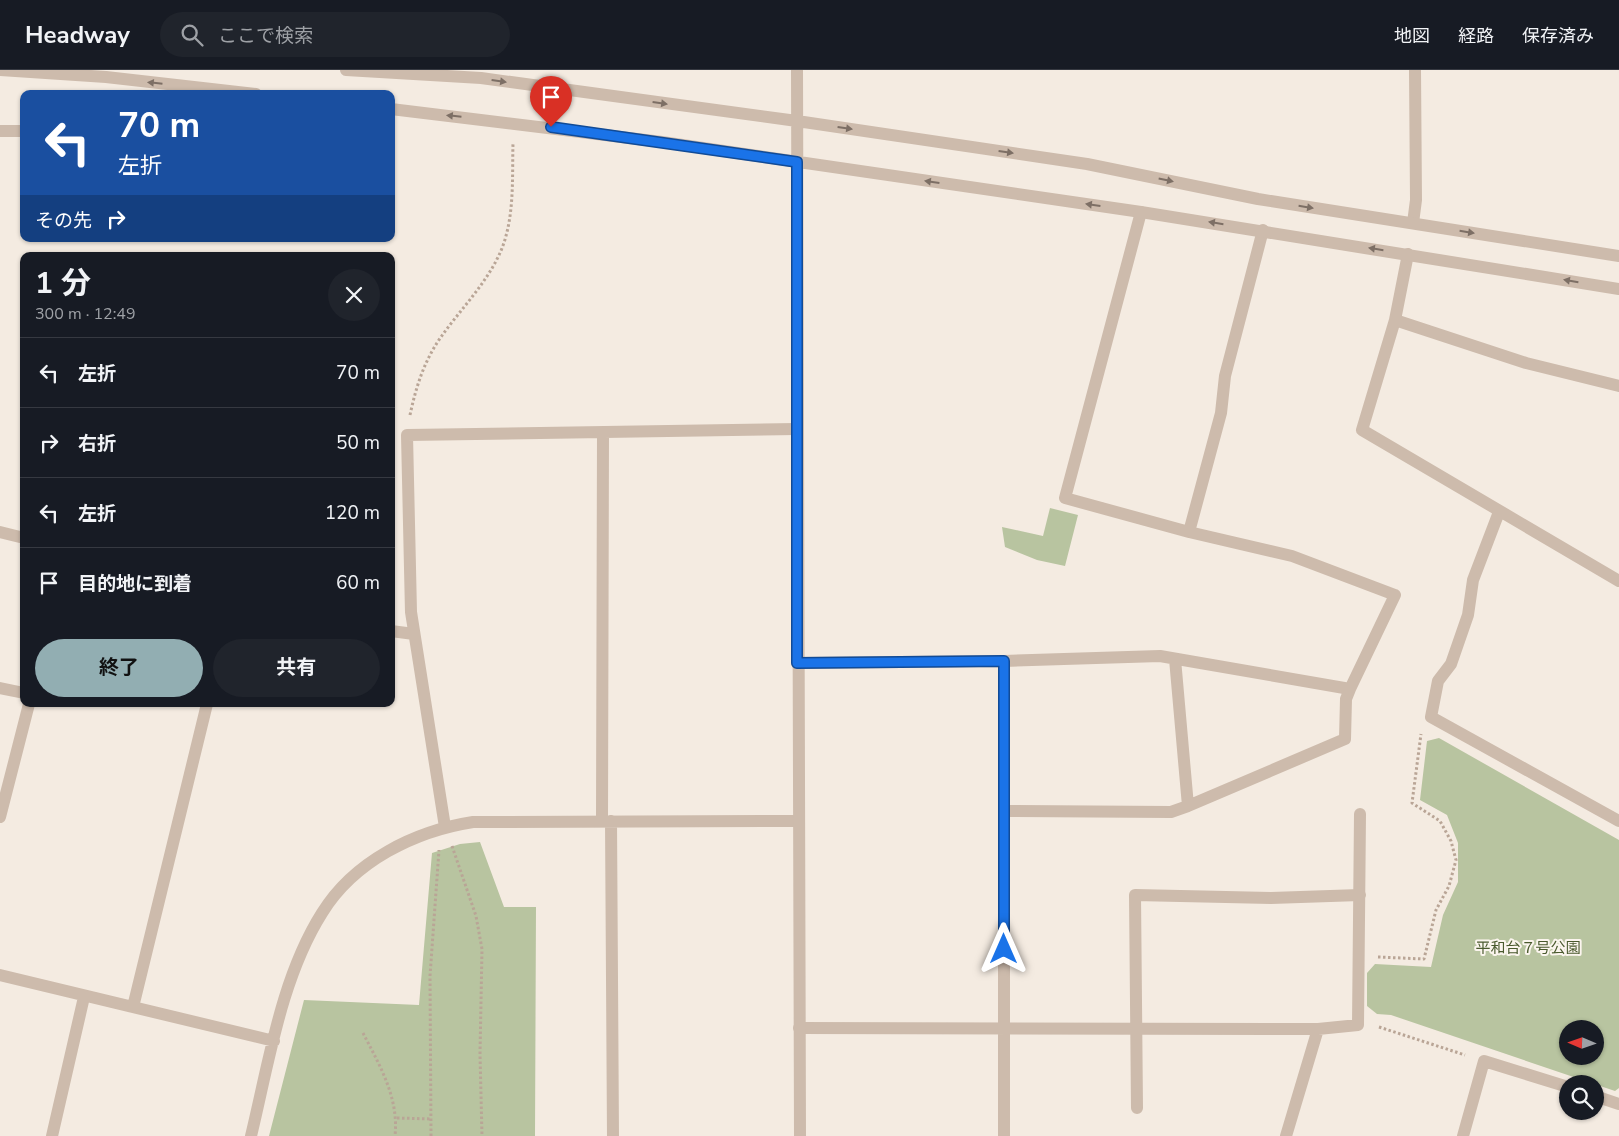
<!DOCTYPE html>
<html lang="ja">
<head>
<meta charset="utf-8">
<style>
  body { margin:0; font-family:"Nunito Sans","Noto Sans JP",sans-serif; background:#20242c; color:#f1f3f6; height:100vh; display:flex; flex-direction:column; font-size:19px; white-space:nowrap }
  * { box-sizing:border-box; margin:0 }
  p { font-size:16px; color:#9ea1a6 }
  .icon { flex:none; width:28px; height:28px; fill:none; stroke:currentColor; stroke-width:2; stroke-linecap:round; stroke-linejoin:round }
  .map { position:relative; flex:1; overflow:hidden }
  .side { position:absolute; left:20px; top:182px; width:375px; height:455px; display:flex; flex-direction:column; background:#171b24; border-radius:10px; box-shadow:0 1px 4px #0004 }
  .side>* { flex:none }
  .guide { position:absolute; left:20px; top:20px; width:375px; height:152px; border-radius:10px; box-shadow:0 1px 4px #0004; background:#1a4fa0; color:#fff; overflow:hidden }
  .needle { width:32px; rotate:272deg }
  .controls { position:absolute; left:1559px; top:950px; display:grid; gap:10px }
  .controls a { display:grid; place-items:center; width:45px; height:45px; border-radius:50%; background:#171b24; box-shadow:0 1px 4px #0004; font-size:25px }
  .pin { position:absolute; display:grid; place-items:center; width:42px; height:42px; color:#fff; margin:-51px -21px; border-radius:50% 50% 50% 0; rotate:-45deg; box-shadow:0 0 5px #0007 }
  .pin .icon { rotate:45deg }
  .me { position:absolute; width:55px; margin:-28px; rotate:0deg; stroke-linejoin:round; filter:drop-shadow(0 0 4px #0008) }
  .turn { display:flex; align-items:center; gap:18px; height:105px; padding:0 15px; font-size:22px }
  .turn .icon { width:65px; height:65px; stroke-width:2.5 }
  .turn b { display:block; font-size:35px; line-height:42px }
  .then { display:flex; align-items:center; height:48px; padding:0 15px; background:#0003; gap:10px; font-size:19px }
  .round { display:grid; place-items:center; flex:none; width:52px; height:52px; border-radius:26px; background:#20242c }
  .overview { display:flex; align-items:center; justify-content:space-between; height:85px; padding:0 15px }
  h1 { font-size:30px; font-weight:700; line-height:38px }
  .primary-button { display:flex; gap:10px; margin-top:auto; padding:10px 15px }
  .primary-button a { flex:1; height:58px; border-radius:30px; background:#92aeb2; color:#111; font-size:20px; font-weight:700; line-height:58px; text-align:center }
  .primary-button a+a { background:#20242c; color:#f1f3f6 }
  ul { padding:0; list-style:none }
  li { display:flex; align-items:center; gap:15px; height:70px; padding:0 15px; border-top:1px solid #363941 }
  li div { flex:1 }
  li b { display:block; font-size:19px }
  li em { font-style:normal }
  header { display:flex; align-items:center; gap:30px; box-sizing:border-box; height:70px; padding:0 25px; background:#171b24; border-bottom:1px solid #363941 }
  header strong { font-size:24px }
  nav { display:flex; gap:28px; margin-inline-start:auto; font-size:18px }
  .search { width:350px; height:45px; background:#20242c; display:flex; align-items:center; gap:12px; box-sizing:border-box; padding:0 18px; border-radius:28px; color:#9ea1a6; font-size:19px }
  .map>svg:first-child { display:block }
  .green { fill:#b8c4a0; fill-rule:evenodd }
  .lines { fill:none; stroke-linecap:round; stroke-linejoin:round }
  .path { stroke:#b9a596; stroke-width:3; stroke-dasharray:2.5 2.5; stroke-linecap:butt }
  .minor { stroke:#cdbbac; stroke-width:12 }
  .tertiary { stroke:#cdbbac; stroke-width:12 }
  .oneway { fill:#7d6f65 }
  .route-casing { stroke:#114b97; stroke-width:12 }
  .route { stroke:#1a73e8; stroke-width:9 }
  .labels { text-anchor:middle; dominant-baseline:central; stroke-width:4; stroke-linejoin:round; paint-order:stroke }
  .park-label { font-size:15px; fill:#4a5a2e; stroke:#fbf5ee }
</style>
</head>
<body>
<header>
<strong>Headway</strong>
<div class="search"><svg class="icon" aria-label="search" viewBox="0 0 24 24"><circle cx="10" cy="10" r="6"/><path d="M15 15l6 6"/></svg>ここで検索</div>
<nav><a>地図</a><a>経路</a><a>保存済み</a></nav>
</header>
<div class="map">
<svg width="1619" height="1066" viewBox="0 0 1619 1066">
  <rect width="100%" height="100%" fill="#f4ebe1"/>
  <!-- green -->
  <path class="green" d="M1050,438L1078,445L1065,496L1037,490L1005,477L1002,457L1043,466Z
    M1439,668L1619,770V1018L1615,1021L1391,945L1377,944L1367,936V903L1375,894L1431,897L1443,845L1458,812V773L1447,745L1420,730L1427,671ZM1568,959H1595V986H1568Z
    M480,772L504,837H536L535,1066H269L304,930L419,935L432,783L460,774Z"/>
  <g class="lines">
    <!-- path -->
    <path class="path" d="M410,345C416,317 424,291 441,267C460,240 486,214 500,183C515,149 512,109 513,73
      M452,776L476,846L482,879L480,984L482,1066
      M1378,887L1424,889L1436,840L1449,816L1456,790L1451,771L1440,751L1412,733L1421,664
      M1379,957L1465,985
      M363,963C380,996 399,1028 395,1066
      M397,1048L432,1049
      M431,1066L430,906L439,780"/>
    <!-- minor -->
    <path class="minor" d="M1413,153L1416,130L1415,0
      M1408,184L1395,250L1362,360L1619,511
      M1395,250L1526,293L1619,316
      M1499,442L1473,510L1468,545L1451,594L1438,611L1431,647L1619,751
      M0,462L24,468
      M1189,462L1221,343L1225,306L1263,160
      M391,561L414,564
      M1175,589L1188,736
      M1004,591V1066
      M797,593L1004,591L1160,586L1350,619L1395,525L1292,486L1189,462L1065,428L1141,142
      M0,618L24,623
      M1004,741L1171,742L1188,736L1345,669L1346,629L1350,619
      M0,747L29,634
      M602,751L603,363
      M611,751L613,1066
      M445,757L411,542L407,365L796,359
      M0,905L274,971
      M133,937L207,634
      M799,958L1318,959L1358,955L1360,744
      M1595,1026L1619,1034
      M1137,1038L1135,825L1271,828L1360,825
      M52,1066L84,927
      M251,1066C269,992 281,908 322,843C354,791 415,761 473,752L799,751
      M1286,1066L1318,959
      M1463,1066L1484,991L1568,1017"/>
    <!-- tertiary -->
    <path class="tertiary" d="M0,0L106,7L256,24
      M346,0L481,8L797,51L1087,94L1258,129L1619,186
      M797,0L800,1066
      M391,39L662,72L1141,142L1619,219
      M0,61H24"/>
  </g>
  <!-- one-way arrows -->
  <defs><path id="oneway-solid" d="M-6-.8H1V-3.2L6.5 0L1 3.2V.8H-6Z" transform="scale(1.25)"/></defs>
  <g class="oneway">
    <use href="#oneway-solid" transform="translate(499 11) rotate(8)"/>
    <use href="#oneway-solid" transform="translate(155 13) rotate(-174)"/>
    <use href="#oneway-solid" transform="translate(660 33) rotate(8)"/>
    <use href="#oneway-solid" transform="translate(454 46) rotate(-174)"/>
    <use href="#oneway-solid" transform="translate(845 58) rotate(8)"/>
    <use href="#oneway-solid" transform="translate(1006 82) rotate(8)"/>
    <use href="#oneway-solid" transform="translate(1166 110) rotate(12)"/>
    <use href="#oneway-solid" transform="translate(932 112) rotate(-172)"/>
    <use href="#oneway-solid" transform="translate(1093 135) rotate(-172)"/>
    <use href="#oneway-solid" transform="translate(1306 137) rotate(9)"/>
    <use href="#oneway-solid" transform="translate(1216 153) rotate(-171)"/>
    <use href="#oneway-solid" transform="translate(1467 162) rotate(9)"/>
    <use href="#oneway-solid" transform="translate(1376 179) rotate(-171)"/>
    <use href="#oneway-solid" transform="translate(1571 211) rotate(-170)"/>
  </g>
  <g class="lines">
    <defs>
      <path id="route" d="M551,57L797,92V593L1004,591V879"/>
    </defs>
    <!-- route casing -->
    <use href="#route" class="route-casing"/>
    <!-- route -->
    <use href="#route" class="route"/>
  </g>
  <g class="labels">
    <!-- park labels -->
    <g class="park-label">
      <text x="1528" y="878">平和台７号公園</text>
    </g>
  </g>
</svg>
<div class="controls">
<a><svg class="needle" viewBox="-14 -14 28 28"><path d="M0-13l5 13h-10z" fill="#e53935"/><path d="M0 13l5-13h-10z" fill="#9ea1a6"/></svg></a>
<a><svg class="icon" aria-label="search" viewBox="0 0 24 24"><circle cx="10" cy="10" r="6"/><path d="M15 15l6 6"/></svg></a>
</div>
<div class="pin" style="left:551px;top:57px;background:#d93025"><svg class="icon" aria-label="arrive" viewBox="0 0 24 24"><path d="M6 21V4h12l-3 4 3 4H6"/></svg></div>
<svg class="me" style="left:1004px;top:879px" viewBox="-20 -20 40 40"><path d="M0-17L14 15 0 8-14 15z" fill="#1a73e8" stroke="#fff" stroke-width="4"/></svg>
<div class="guide">
<div class="turn"><svg class="icon" aria-label="left" viewBox="0 0 24 24"><path d="M17 20v-9H6M10 6l-5 5 5 5"/></svg><div><b>70 m</b>左折</div></div>
<div class="then">その先<svg class="icon" aria-label="right" viewBox="0 0 24 24"><path d="M7 20v-9h11M14 6l5 5-5 5"/></svg></div>
</div>
<section class="side">
<div class="overview"><div><h1>1 分</h1><p>300 m · 12:49</p></div><a class="round"><svg class="icon" aria-label="close" viewBox="0 0 24 24"><path d="M6 6l12 12M18 6L6 18"/></svg></a></div>
<ul>
<li><svg class="icon" aria-label="left" viewBox="0 0 24 24"><path d="M17 20v-9H6M10 6l-5 5 5 5"/></svg><div><b>左折</b></div><em>70 m</em></li>
<li><svg class="icon" aria-label="right" viewBox="0 0 24 24"><path d="M7 20v-9h11M14 6l5 5-5 5"/></svg><div><b>右折</b></div><em>50 m</em></li>
<li><svg class="icon" aria-label="left" viewBox="0 0 24 24"><path d="M17 20v-9H6M10 6l-5 5 5 5"/></svg><div><b>左折</b></div><em>120 m</em></li>
<li><svg class="icon" aria-label="arrive" viewBox="0 0 24 24"><path d="M6 21V4h12l-3 4 3 4H6"/></svg><div><b>目的地に到着</b></div><em>60 m</em></li>
</ul>
<div class="primary-button"><a>終了</a><a>共有</a></div>
</section>
</div>
</body>
</html>
